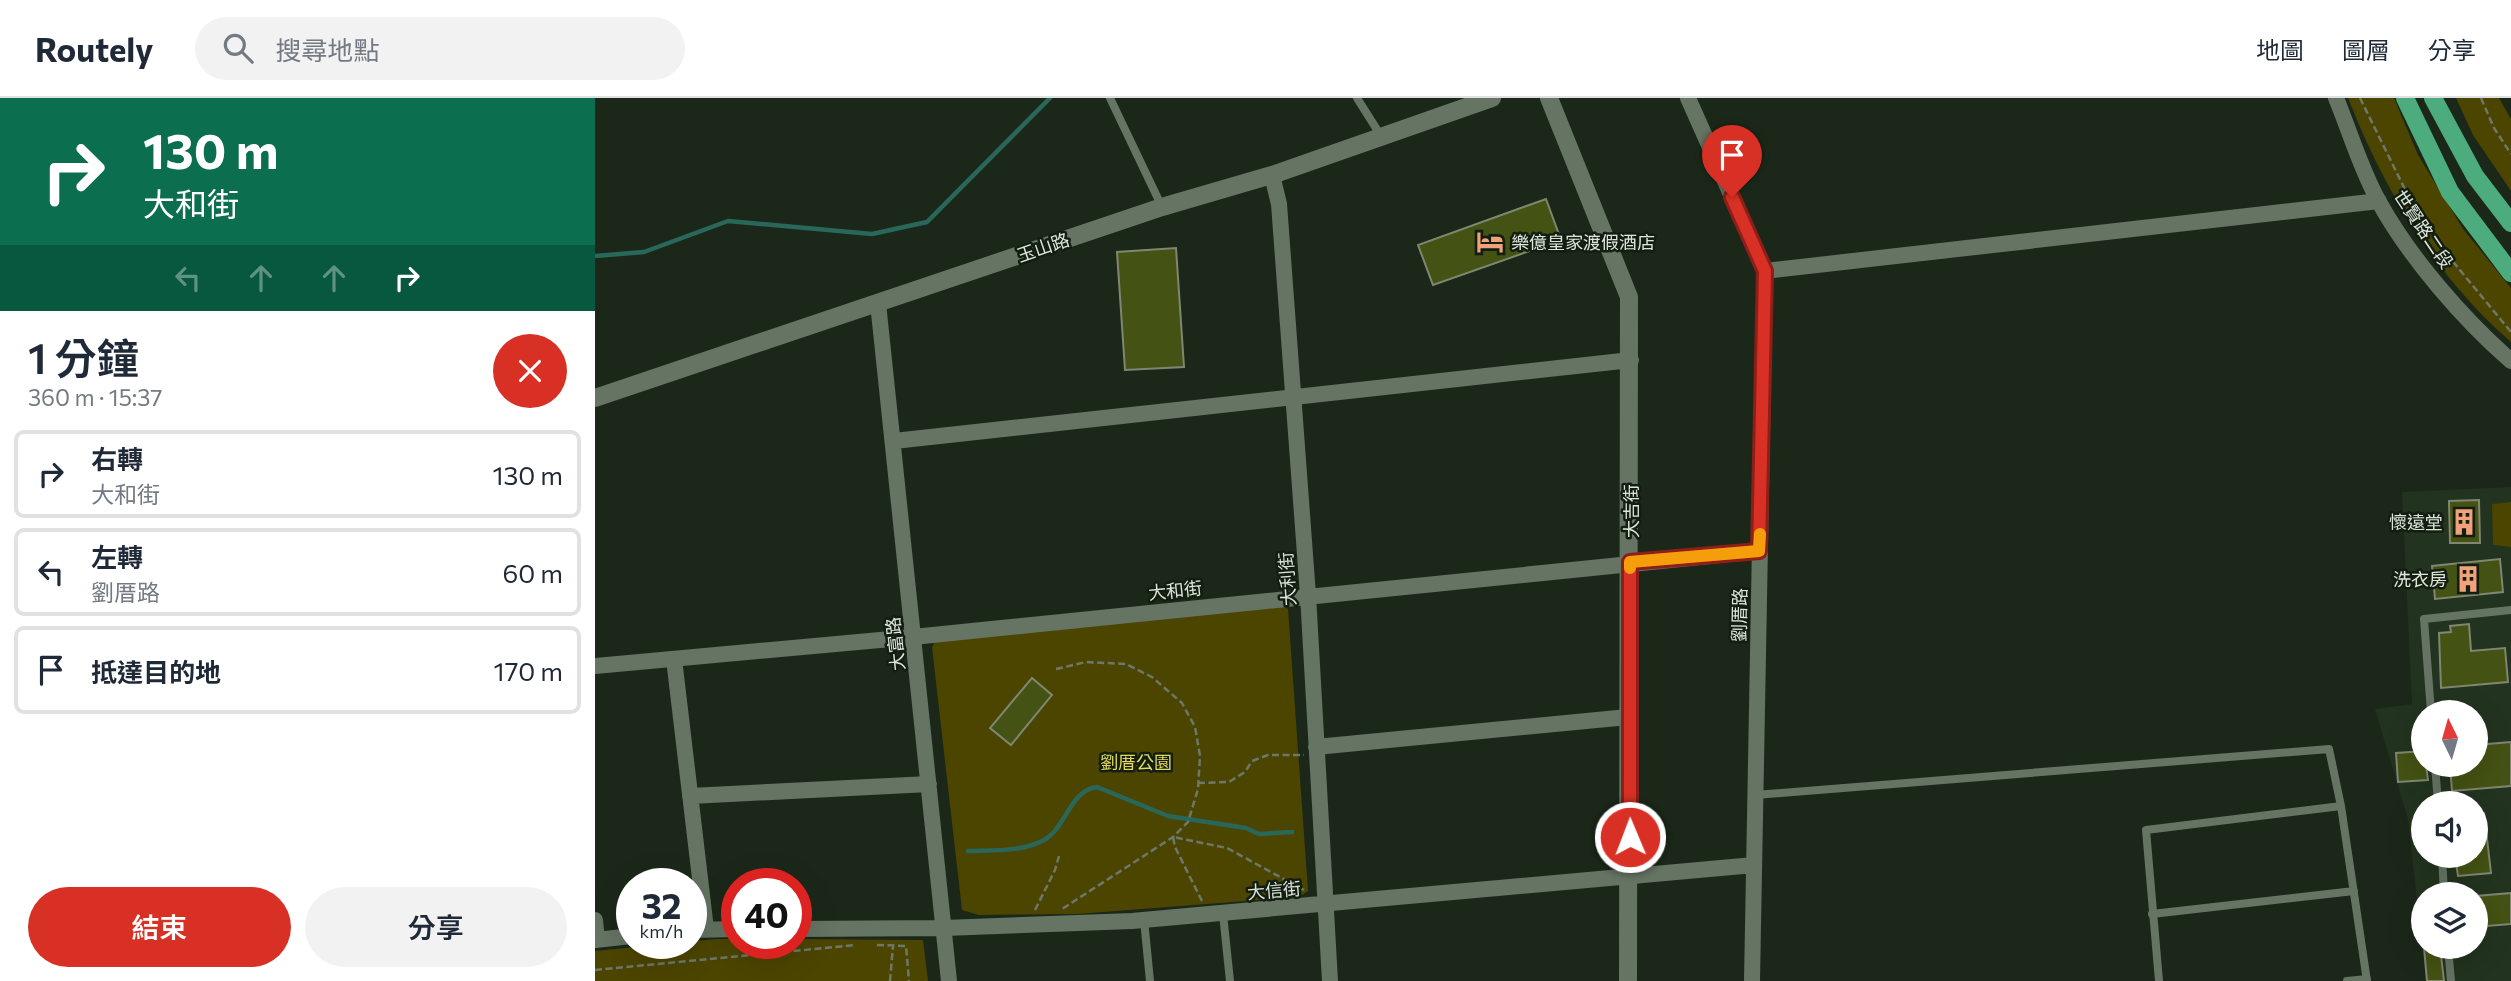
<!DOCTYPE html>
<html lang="zh-TW">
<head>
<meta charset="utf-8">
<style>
  body { margin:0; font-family:Commissioner,"Noto Sans TC",sans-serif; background:#f2f2f3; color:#1f2937; height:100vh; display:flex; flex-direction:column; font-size:26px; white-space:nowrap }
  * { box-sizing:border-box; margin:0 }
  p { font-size:23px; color:#747a83 }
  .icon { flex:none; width:38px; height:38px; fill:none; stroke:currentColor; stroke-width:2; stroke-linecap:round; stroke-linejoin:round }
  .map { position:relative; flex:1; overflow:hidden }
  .drawer { display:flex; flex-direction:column; background:#fff; width:595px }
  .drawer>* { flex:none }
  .hud { background:#0b6e4f; color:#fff; overflow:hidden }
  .needle { width:46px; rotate:355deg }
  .tools { position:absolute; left:1816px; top:602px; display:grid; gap:14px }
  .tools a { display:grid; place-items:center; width:77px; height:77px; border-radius:50%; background:#fff; box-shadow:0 7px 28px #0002; font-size:35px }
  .speed { position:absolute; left:21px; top:770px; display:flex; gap:14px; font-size:35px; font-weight:700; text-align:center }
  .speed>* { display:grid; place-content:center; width:91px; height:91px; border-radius:50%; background:#fff; box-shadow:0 7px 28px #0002; line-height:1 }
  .speed small { font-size:18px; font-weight:400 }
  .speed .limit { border:10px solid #d22; background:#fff; color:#111 }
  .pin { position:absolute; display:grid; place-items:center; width:60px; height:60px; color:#fff; margin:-72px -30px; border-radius:50% 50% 50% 0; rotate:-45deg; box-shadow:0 0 7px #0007 }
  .pin .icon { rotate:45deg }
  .me { position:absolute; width:77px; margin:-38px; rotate:359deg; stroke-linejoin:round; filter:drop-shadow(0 0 5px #0008) }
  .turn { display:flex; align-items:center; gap:24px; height:147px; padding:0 28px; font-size:32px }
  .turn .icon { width:91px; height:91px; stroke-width:2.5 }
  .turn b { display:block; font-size:49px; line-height:60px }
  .lanes { display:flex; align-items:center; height:66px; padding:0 28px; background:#0003; justify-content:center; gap:35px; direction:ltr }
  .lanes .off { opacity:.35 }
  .round { display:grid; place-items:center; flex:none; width:74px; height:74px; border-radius:37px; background:#f2f2f3 }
  .head { display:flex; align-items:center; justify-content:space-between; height:119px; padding:0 28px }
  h1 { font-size:42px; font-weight:600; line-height:52px }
  .action { display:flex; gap:14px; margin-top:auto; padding:14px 28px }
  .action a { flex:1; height:80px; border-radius:42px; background:#d93025; color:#fff; font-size:28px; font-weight:600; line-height:80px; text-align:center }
  .action a+a { background:#f2f2f3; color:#1f2937 }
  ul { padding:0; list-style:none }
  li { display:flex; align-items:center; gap:21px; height:88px; margin:0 14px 10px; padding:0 14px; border:4px solid #e0e1e3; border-radius:10px }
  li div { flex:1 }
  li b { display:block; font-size:26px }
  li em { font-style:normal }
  header { display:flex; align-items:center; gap:42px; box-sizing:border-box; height:98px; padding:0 35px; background:#fff; border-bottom:2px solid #e0e1e3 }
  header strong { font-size:33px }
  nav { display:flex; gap:38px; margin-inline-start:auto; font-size:24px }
  .search { width:490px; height:63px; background:#f2f2f3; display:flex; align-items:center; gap:18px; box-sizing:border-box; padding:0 24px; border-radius:38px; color:#747a83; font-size:26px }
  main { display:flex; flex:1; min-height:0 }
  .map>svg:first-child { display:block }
  .built { fill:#22331f; fill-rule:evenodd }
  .green { fill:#4c4500 }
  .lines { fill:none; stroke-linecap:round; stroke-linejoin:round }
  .stream { stroke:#2a675b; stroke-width:4.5 }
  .building { fill:#445213; stroke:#7f8671; stroke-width:2 }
  .path { stroke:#6d786b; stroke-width:2.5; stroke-dasharray:7 3.5; stroke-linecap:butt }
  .lane { stroke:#657463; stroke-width:8 }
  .street { stroke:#657463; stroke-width:16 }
  .secondary { stroke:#657463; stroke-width:18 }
  .primary { stroke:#4cac7e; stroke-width:18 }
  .route-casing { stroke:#8d1f18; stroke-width:18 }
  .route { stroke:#d93025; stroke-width:12 }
  .slow { stroke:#f59e0b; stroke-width:12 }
  .labels { text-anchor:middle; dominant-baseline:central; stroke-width:5; stroke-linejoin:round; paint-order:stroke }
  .street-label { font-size:18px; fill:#dde5db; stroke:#121e10 }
  .poi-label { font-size:18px; fill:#dde5db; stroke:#121e10; text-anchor:end }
  .park-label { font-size:18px; fill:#e4d760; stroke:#121e10 }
</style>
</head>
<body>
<header>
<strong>Routely</strong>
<div class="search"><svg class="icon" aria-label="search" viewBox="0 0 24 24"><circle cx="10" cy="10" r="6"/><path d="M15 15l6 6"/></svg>搜尋地點</div>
<nav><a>地圖</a><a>圖層</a><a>分享</a></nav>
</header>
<main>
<section class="drawer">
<div class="hud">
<div class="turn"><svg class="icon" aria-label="right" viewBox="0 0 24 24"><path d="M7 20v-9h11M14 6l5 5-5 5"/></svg><div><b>130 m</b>大和街</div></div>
<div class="lanes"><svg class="icon off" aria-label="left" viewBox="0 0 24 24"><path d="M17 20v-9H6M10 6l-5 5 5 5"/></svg><svg class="icon off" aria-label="ahead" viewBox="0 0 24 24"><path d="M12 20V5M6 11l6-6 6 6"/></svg><svg class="icon off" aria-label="ahead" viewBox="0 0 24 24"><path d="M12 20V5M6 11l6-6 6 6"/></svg><svg class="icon" aria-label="right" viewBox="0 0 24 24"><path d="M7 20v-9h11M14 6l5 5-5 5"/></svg></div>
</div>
<div class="head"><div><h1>1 分鐘</h1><p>360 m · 15:37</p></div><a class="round" style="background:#d93025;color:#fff"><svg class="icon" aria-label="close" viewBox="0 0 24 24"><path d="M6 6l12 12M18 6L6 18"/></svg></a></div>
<ul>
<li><svg class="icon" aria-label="right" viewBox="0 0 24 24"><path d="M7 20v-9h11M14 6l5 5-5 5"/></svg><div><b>右轉</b><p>大和街</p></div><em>130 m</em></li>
<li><svg class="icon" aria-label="left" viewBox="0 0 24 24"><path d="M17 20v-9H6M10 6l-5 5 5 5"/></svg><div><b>左轉</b><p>劉厝路</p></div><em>60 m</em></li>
<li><svg class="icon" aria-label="arrive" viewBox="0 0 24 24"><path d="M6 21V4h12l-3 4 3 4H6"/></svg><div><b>抵達目的地</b></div><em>170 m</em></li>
</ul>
<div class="action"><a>結束</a><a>分享</a></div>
</section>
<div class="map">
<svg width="1916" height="883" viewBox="0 0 1916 883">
  <rect width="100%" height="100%" fill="#1b2819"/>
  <!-- built -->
  <path class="built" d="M1916,389V883H1831L1813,721L1780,611L1817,606L1807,394ZM1829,614H1881V667H1829ZM1829,705H1881V758H1829ZM1829,796H1881V849H1829Z"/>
  <!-- green -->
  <path class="green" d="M1753,0H1799L1823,57L1868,131L1916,190V244C1841,179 1789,92 1753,0Z
    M1861,0H1904L1916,21V93L1878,37Z
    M1916,404V449L1898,447L1897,406Z
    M682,503L693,511L713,793L704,799L482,816L384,817L367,812L337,549L344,536Z
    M121,841H142V845H201V841L328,842L333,883H0V853Z"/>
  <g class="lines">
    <!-- stream -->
    <path class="stream" d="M0,158L49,154L133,123L277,136L332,124L455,0
      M373,753C397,752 428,754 449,742C471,730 475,692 502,689L573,718L651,730L664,736L697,734"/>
  </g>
  <!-- building -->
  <path class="building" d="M951,101L966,142L838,187L823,147Z
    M581,150L589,269L530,272L522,154Z
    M1884,402L1885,445H1855L1854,403Z
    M1905,461L1908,494L1840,501L1837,468Z
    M1874,526L1876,553L1910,550L1913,584L1846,590L1844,535L1856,534L1855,528Z
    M437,580L457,597L416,647L395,630Z
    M1916,644V688L1857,693L1855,667H1881V647Z
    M1829,653L1833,682L1803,684L1801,655Z
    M1889,715L1896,775L1863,778L1860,758H1881V716Z
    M1916,795V826L1892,828L1891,818L1881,819V798Z
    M1829,849H1845L1849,883H1832Z"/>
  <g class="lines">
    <!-- path -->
    <path class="path" d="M1765,0L1827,126L1916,234
      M1886,0L1899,30L1916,56
      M461,571L491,564L531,566L557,579L587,605L600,629L605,658L603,691L593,724L578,739L467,811
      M603,685L634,684L650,674L657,663L673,657H709
      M607,803L580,749L578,739L632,750L709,792
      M440,812L460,772L464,758
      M282,847L311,848L314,883
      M0,872L261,847
      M295,883L298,848"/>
    <!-- lane -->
    <path class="lane" d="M515,0L567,109
      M762,0L786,38
      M1836,614L1829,521L1916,512
      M1840,667L1843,705
      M1160,697L1734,651L1746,708L1772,883
      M1847,758L1849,796
      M628,816L635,883
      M1557,816L1759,793
      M549,822L555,883
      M1853,849L1856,883
      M1564,883L1551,732L1746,708
      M1752,883L1772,881"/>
    <!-- street -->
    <path class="street" d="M1093,0L1170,173L1157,883
      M1741,0C1755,34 1766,72 1784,104C1815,160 1868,221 1916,263
      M677,77L684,106L713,497L735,883
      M1170,173L1784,103
      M283,205L354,883
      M299,343L1036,262
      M79,561L111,831
      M0,568L318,539L1164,453
      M721,649L1033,619
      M95,698L334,686
      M0,822L2,842
      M201,831L349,830L537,823L1159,767
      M96,832L142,831
      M0,842L37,838"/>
    <!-- secondary -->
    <path class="secondary" d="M954,0L1034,199L1033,883
      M0,300L567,109L677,77L897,0"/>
    <!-- primary -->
    <path class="primary" d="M1810,0L1855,94L1916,175
      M1838,0L1880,78L1916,125"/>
  </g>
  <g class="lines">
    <defs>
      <path id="route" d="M1035,739V464L1164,453L1170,173L1137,99"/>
    </defs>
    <!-- route casing -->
    <use href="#route" class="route-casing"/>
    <!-- route -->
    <use href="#route" class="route"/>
    <!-- slow -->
    <path class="slow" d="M1035,470V464L1164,453L1165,436"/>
  </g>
  <!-- icons -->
  <defs>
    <symbol id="hotel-bare" viewBox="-9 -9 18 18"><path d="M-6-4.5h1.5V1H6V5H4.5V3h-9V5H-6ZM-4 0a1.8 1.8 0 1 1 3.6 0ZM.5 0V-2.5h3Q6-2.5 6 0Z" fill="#f1a27b" stroke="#121e10" stroke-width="2.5" paint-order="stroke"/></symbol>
    <symbol id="building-bare" viewBox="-9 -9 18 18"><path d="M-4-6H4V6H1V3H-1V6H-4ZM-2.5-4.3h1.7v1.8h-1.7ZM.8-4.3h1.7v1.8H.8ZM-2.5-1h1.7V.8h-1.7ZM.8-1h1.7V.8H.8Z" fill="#f1a27b" stroke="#121e10" stroke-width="2.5" paint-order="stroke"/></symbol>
  </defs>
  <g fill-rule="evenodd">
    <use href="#hotel-bare" x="876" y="125" width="38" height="38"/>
    <use href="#building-bare" x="1850" y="405" width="38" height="38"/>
    <use href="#building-bare" x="1854" y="462" width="38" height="38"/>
  </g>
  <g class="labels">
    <!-- street labels -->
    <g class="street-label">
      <text transform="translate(1829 131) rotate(56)">世賢路二段</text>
      <text transform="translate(448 149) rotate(-19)">玉山路</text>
      <text transform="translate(1036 413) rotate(-90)">大吉街</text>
      <text transform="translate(692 481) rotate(-94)">大利街</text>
      <text transform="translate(580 492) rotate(-6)">大和街</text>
      <text transform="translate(1144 517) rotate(-89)">劉厝路</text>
      <text transform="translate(300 546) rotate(-96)">大富路</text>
      <text transform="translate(679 792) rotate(-5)">大信街</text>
    </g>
    <!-- poi labels -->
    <g class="poi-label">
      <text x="916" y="144" text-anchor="start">樂億皇家渡假酒店</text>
      <text x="1848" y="424">懷遠堂</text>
      <text x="1852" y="481">洗衣房</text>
    </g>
    <!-- park labels -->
    <g class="park-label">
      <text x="541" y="664">劉厝公園</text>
    </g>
  </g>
</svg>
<div class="tools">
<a><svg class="needle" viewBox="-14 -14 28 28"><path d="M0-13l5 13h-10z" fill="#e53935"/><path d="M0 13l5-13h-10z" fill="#747a83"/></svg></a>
<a><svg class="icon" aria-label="sound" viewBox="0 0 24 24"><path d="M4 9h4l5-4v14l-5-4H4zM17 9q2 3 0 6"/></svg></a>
<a><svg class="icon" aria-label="layers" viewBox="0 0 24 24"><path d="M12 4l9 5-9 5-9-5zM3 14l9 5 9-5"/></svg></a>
</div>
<div class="speed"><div>32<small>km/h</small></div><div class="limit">40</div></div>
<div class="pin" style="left:1137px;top:99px;background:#d93025"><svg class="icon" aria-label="arrive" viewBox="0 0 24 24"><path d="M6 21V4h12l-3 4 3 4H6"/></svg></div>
<svg class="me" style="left:1035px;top:739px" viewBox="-20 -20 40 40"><circle r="17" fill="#d93025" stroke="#fff" stroke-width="3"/><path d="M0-11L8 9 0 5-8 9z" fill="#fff"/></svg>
</div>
</main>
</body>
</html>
